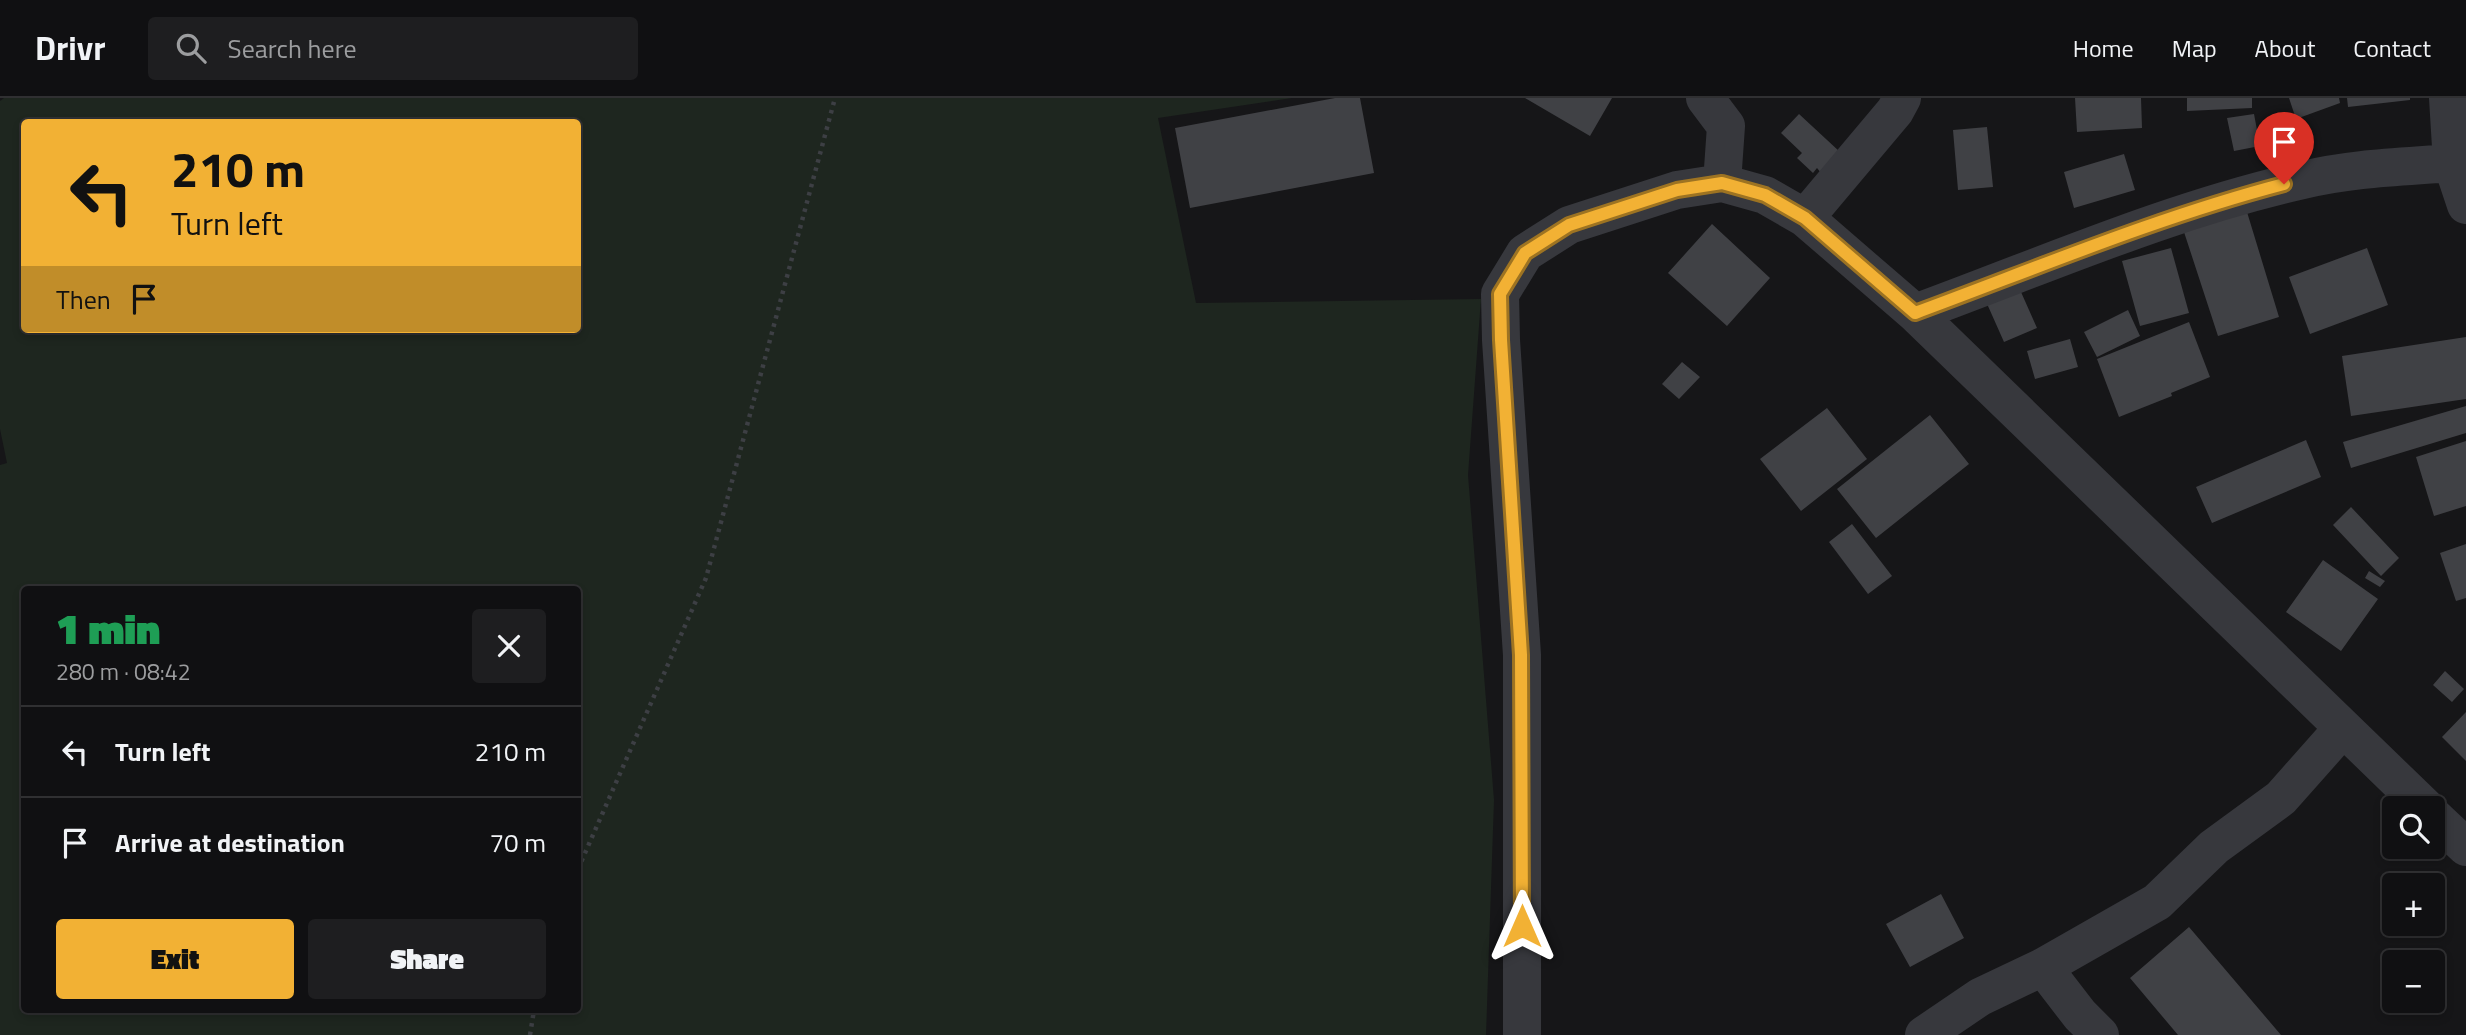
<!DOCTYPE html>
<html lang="en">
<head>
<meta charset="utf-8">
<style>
  body { margin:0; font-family:"Titillium Web",sans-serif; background:#1e1e20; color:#f1f3f6; height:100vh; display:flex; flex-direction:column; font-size:26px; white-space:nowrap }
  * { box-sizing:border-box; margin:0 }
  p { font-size:23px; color:#9c9d9f }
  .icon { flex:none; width:38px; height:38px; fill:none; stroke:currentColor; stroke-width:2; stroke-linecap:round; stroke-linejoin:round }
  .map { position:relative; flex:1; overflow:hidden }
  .panel { position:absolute; left:21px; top:488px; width:560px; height:427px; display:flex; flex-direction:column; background:#101012; border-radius:7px; box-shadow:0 4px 10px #0003,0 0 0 2px #303032 }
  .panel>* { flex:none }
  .guide { position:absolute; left:21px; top:21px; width:560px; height:214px; border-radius:7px; box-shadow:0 4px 10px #0003,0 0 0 2px #303032; background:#f2b134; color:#111; overflow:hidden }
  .tools { position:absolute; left:2382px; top:698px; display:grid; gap:14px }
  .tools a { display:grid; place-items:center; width:63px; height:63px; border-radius:7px; background:#101012; box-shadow:0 4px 10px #0003,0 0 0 2px #303032; font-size:35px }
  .pin { position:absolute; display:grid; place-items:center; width:60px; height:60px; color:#fff; margin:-72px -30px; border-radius:50% 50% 50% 0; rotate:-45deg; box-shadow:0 0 7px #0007 }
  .pin .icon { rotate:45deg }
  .me { position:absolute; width:77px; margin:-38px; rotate:0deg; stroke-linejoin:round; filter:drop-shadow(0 0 5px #0008) }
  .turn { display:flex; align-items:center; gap:24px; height:147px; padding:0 35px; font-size:32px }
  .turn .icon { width:91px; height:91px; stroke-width:2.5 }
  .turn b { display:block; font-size:49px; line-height:60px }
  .then { display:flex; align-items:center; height:66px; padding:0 35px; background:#0003; gap:14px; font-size:26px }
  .round { display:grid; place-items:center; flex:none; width:74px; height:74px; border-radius:7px; background:#1e1e20 }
  .head { display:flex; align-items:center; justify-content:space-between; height:119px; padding:0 35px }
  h1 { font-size:42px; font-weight:800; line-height:52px; color:#1e9e55 }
  .action { display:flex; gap:14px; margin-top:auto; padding:14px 35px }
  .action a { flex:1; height:80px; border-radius:7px; background:#f2b134; color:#111; font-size:28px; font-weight:800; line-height:80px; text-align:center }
  .action a+a { background:#1e1e20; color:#f1f3f6 }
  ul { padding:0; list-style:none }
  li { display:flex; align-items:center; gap:21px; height:91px; padding:0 35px; border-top:2px solid #303032 }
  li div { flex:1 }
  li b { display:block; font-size:26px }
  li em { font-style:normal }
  header { display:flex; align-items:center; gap:42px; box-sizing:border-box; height:98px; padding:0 35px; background:#101012; border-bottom:2px solid #303032 }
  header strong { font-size:33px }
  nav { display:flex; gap:38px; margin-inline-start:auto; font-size:24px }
  .search { width:490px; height:63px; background:#1e1e20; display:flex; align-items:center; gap:18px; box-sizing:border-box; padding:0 24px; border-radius:7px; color:#9c9d9f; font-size:26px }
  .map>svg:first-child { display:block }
  .green { fill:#1e261f; fill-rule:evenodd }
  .building { fill:#404145 }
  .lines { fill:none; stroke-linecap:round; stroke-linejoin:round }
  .path { stroke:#3d3f44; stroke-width:4.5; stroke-dasharray:3.5 5; stroke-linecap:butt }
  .street { stroke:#37383d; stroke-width:38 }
  .route-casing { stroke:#9d7322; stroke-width:18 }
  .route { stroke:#f2b134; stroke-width:12 }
</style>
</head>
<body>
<header>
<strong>Drivr</strong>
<div class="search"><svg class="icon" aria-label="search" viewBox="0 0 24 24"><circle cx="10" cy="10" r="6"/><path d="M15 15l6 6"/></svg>Search here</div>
<nav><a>Home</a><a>Map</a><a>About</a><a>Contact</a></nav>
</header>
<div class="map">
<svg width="2466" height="937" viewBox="0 0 2466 937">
  <rect width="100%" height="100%" fill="#161618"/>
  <!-- green -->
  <path class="green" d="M4,0H1292L1158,20L1196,205L1481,201L1468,377L1494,702L1486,937H0V367L7,365L0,331V3ZM24,24H578V231H24ZM24,492H578V912H24Z"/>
  <!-- building -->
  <path class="building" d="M1335,0H1360L1374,75L1190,110L1175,30Z
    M1525,0H1612L1590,38Z
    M2075,0H2141L2142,30L2077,34Z
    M2187,0H2252V10L2187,13Z
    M2289,0H2339L2340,5L2296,21Z
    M2347,0H2410V2L2348,9Z
    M1799,16L1840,54L1821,75L1817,70L1813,75L1797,60L1802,55L1781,35Z
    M2254,16L2260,48L2234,53L2227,20Z
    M1987,29L1993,89L1958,92L1953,32Z
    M2124,56L2135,92L2074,110L2064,74Z
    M2247,114L2279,219L2218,238L2184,134Z
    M1712,126L1770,180L1727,228L1668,175Z
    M2171,150L2189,215L2140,228L2122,163Z
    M2367,150L2388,207L2310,236L2289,179Z
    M2017,185L2037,230L2004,244L1984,199Z
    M2128,212L2140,238L2097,259L2084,234Z
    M2189,224L2210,279L2171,295L2172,298L2119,319L2097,261Z
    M2466,239V301L2351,318L2342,258Z
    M2070,241L2078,269L2035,281L2027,253Z
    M1682,264L1700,279L1679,301L1662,286Z
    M2466,308V335L2351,370L2343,344Z
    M1827,310L1867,361L1801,413L1760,361Z
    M1930,317L1969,366L1876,440L1837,391Z
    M2306,342L2321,379L2212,425L2196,389Z
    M2466,343V408L2434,418L2416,359Z
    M2351,409L2399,460L2381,478L2333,427Z
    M1852,426L1892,478L1868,496L1829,444Z
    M2466,446V500L2456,503L2440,455Z
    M2323,462L2378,501L2341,553L2286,514Z
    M2369,473L2385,483L2380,489L2365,480Z
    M2445,573L2464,591L2452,604L2433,587Z
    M2466,614V663L2442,639Z
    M1941,796L1964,840L1910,869L1886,826Z
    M2189,829L2281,937H2178L2130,880Z"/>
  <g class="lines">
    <!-- path -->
    <path class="path" d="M578,771L706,480L835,0
      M530,937L534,912"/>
    <!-- street -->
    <path class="street" d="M1705,0L1726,28L1722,85
      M2448,0L2452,65L2466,107
      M1805,120L1895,13L1902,0
      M1915,215C2043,168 2170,112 2303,82C2352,70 2402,69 2452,65
      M2432,717L2466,749
      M2043,869L2080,917L2100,937
      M1522,937V557L1501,242L1500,196L1525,155L1569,127L1677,92L1722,85L1765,97L1805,120L1915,215L2426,710
      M1924,937L1980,899L2043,869L2157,804L2214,749L2281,700L2343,630"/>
  </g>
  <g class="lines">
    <defs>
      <path id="route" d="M1522,828L1521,557L1501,242L1500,196L1525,155L1569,127L1677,92L1722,85L1765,97L1805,120L1915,215C2037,170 2158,119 2284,86"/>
    </defs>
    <!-- route casing -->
    <use href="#route" class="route-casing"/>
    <!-- route -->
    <use href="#route" class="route"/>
  </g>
</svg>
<div class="tools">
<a><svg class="icon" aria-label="search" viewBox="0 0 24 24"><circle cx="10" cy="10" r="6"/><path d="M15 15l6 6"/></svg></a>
<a>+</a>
<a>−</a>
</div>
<div class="pin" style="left:2284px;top:86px;background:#d93025"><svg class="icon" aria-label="arrive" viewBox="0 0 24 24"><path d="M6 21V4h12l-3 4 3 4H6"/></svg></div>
<svg class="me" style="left:1522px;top:828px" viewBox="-20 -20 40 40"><path d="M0-17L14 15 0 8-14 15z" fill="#f2b134" stroke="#fff" stroke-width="4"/></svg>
<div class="guide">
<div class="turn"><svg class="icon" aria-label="left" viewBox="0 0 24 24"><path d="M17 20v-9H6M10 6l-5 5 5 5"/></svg><div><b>210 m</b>Turn left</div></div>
<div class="then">Then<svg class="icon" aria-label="arrive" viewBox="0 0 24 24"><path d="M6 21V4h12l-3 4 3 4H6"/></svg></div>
</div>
<section class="panel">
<div class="head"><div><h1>1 min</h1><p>280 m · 08:42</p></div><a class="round"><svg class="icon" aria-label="close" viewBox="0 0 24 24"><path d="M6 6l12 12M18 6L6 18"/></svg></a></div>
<ul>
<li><svg class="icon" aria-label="left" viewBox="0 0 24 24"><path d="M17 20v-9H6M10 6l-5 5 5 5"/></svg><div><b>Turn left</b></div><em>210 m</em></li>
<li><svg class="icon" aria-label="arrive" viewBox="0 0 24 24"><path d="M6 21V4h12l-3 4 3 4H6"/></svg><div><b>Arrive at destination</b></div><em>70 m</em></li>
</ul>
<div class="action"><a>Exit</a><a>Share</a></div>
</section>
</div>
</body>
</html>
